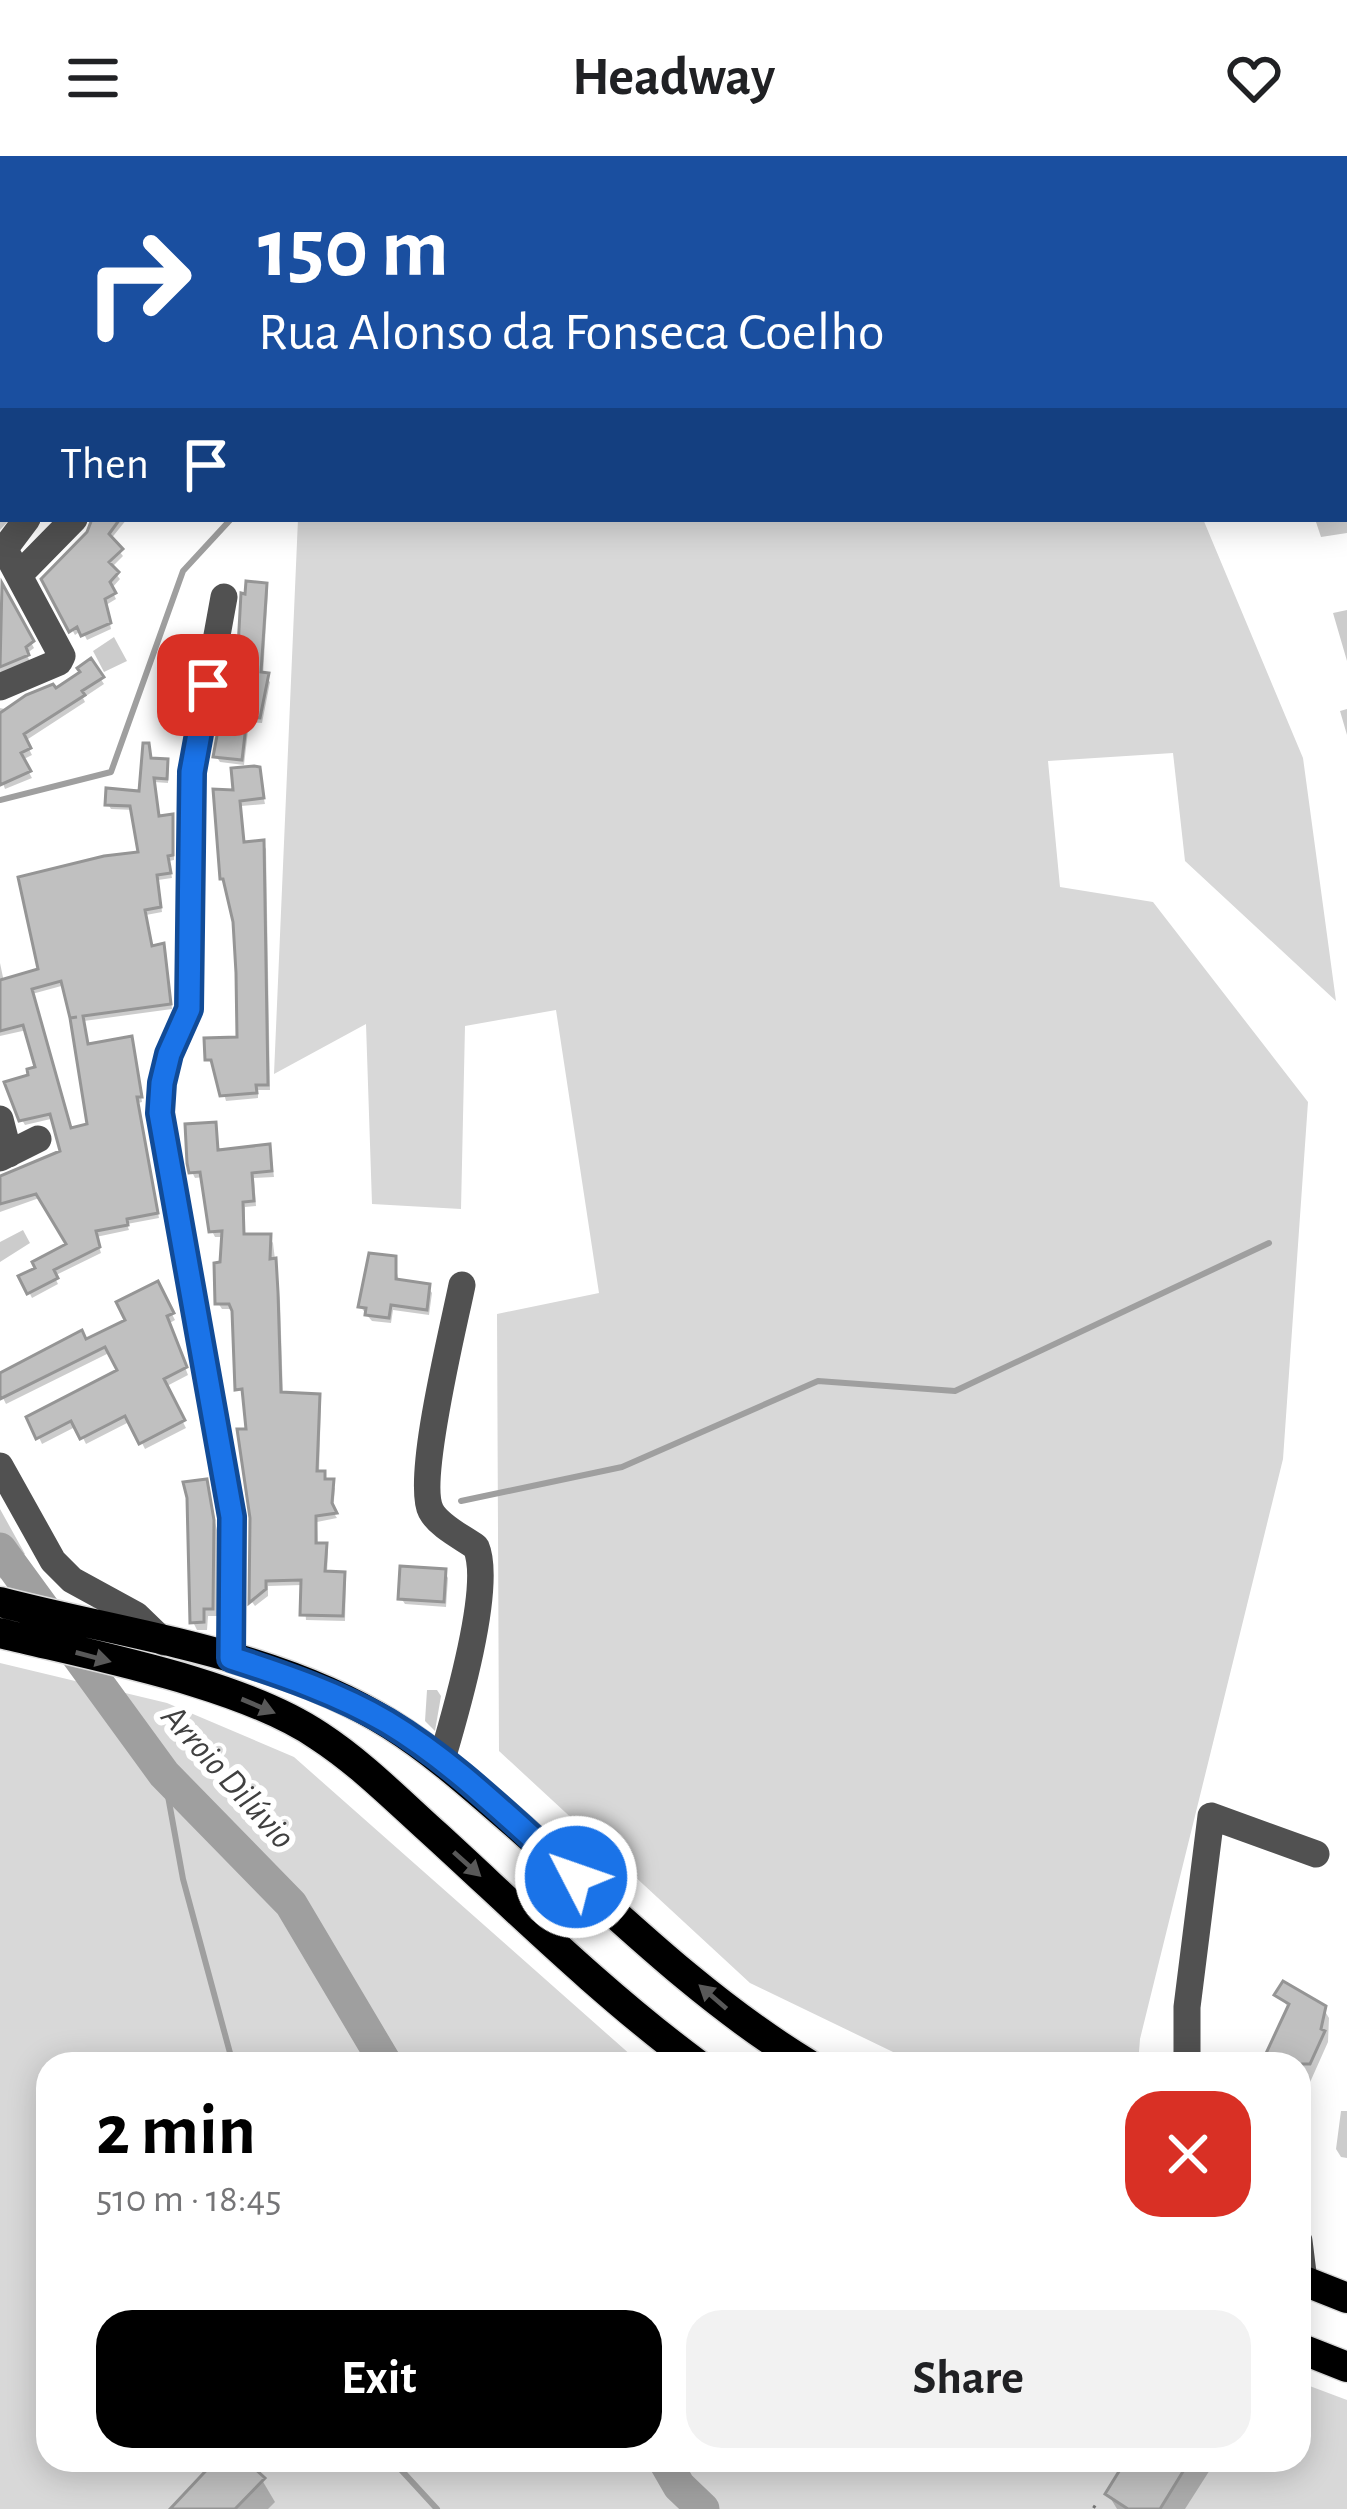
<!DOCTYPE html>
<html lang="en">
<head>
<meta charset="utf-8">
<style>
  body { margin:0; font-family:"Alegreya Sans",sans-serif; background:#f2f2f2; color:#202124; height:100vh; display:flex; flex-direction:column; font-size:45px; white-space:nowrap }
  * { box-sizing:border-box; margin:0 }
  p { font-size:39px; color:#757577 }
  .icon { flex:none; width:66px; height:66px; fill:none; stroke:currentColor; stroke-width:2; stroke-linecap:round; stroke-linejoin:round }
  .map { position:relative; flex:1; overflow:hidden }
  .panel { position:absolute; left:36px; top:1896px; width:1275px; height:420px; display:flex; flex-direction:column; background:#fff; border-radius:36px; box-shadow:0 6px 30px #0003 }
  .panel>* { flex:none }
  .banner { position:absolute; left:0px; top:0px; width:1347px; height:366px; box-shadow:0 6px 30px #0003; background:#1a4fa0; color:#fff; overflow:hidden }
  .pin { position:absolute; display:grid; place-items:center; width:102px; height:102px; color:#fff; margin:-51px; border-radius:24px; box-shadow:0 6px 18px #0006 }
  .me { position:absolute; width:132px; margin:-66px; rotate:311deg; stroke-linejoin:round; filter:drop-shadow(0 0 9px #0008) }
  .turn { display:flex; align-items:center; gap:42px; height:252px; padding:0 60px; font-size:54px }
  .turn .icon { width:156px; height:156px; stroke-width:2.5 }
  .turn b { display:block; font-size:84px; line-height:102px }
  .then { display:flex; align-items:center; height:114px; padding:0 60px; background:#0003; gap:24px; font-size:45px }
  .round { display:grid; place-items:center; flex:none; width:126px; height:126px; border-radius:36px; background:#f2f2f2 }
  .head { display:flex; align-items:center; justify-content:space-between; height:204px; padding:0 60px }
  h1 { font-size:72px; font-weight:700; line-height:90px; color:#000 }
  .primary-button { display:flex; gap:24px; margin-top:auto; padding:24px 60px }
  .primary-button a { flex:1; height:138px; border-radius:36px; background:#000; color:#fff; font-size:48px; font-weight:700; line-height:138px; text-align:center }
  .primary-button a+a { background:#f2f2f2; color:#202124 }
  header { display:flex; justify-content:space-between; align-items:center; height:156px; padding:0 60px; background:#fff; font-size:54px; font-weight:700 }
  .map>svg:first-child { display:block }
  .green { fill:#d8d8d8 }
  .shadow { fill:#0003; fill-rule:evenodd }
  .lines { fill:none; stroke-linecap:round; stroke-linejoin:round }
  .stream { stroke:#9f9f9f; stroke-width:6 }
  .river { stroke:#9f9f9f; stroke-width:33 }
  .building { fill:#c0c0c0; stroke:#959595; stroke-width:3; fill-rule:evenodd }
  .major-casing { stroke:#dbdbdb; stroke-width:33 }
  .path { stroke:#737373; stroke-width:3; stroke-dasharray:3 6; stroke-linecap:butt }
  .minor { stroke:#515151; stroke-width:27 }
  .major { stroke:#000; stroke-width:30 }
  .oneway { fill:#595959 }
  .route-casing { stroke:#114b97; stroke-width:30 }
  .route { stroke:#1a73e8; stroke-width:21 }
  .labels { text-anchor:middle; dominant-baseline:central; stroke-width:12; stroke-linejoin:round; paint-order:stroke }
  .water-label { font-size:36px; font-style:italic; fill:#404040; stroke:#fff }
</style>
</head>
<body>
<header><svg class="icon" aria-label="menu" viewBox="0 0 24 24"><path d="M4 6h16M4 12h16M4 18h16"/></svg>Headway<svg class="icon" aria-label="heart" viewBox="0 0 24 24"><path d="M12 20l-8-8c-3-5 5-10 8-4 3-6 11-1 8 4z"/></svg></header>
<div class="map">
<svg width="1347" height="2353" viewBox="0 0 1347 2353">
  <rect width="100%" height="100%" fill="#fff"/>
  <!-- green -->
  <path class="green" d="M357,0H1189V3H355Z
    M298,363H1203L1303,602L1336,845L1185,705L1173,597L1048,605L1060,731L1153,746L1308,946L1283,1303L1140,1883L1138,1908H918L750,1827L499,1595L497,1158L599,1137L556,854L465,870L461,1053L372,1048L366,868L274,918Z
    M0,1507L167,1547L294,1601L641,1908H48V2304H1299V2226L1347,2244V2353H0Z"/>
  <!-- shadow -->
  <path class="shadow" d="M14,0H182L181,3Z
    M262,0H293L315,3H262Z
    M0,187L3,363H10L0,374Z
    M1344,224H1347L1344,255Z
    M1344,336H1347V377L1321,381L1315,363H1344Z
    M93,363H127L110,384L123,400L111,412L120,423L111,433L116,443L106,449L111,473L87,484L82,474L75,479L44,423L90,377Z
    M265,430L268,436L263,519L270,526L262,567L249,566L244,609L220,606L216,600Z
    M1,431L34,492L26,498L30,505L0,519Z
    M1347,454V505L1333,457Z
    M114,481L127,505L104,516L93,495Z
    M90,507L104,528L83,542L85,546L25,585L32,599L22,604L32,622L5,633L0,619V552L9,554L55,536L83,517Z
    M1347,553V579L1340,555Z
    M151,605L166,606L169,612L168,627L154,626L160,662L171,661L174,667V704L169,705L172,722L158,724L162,756L146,759L152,793L163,791L166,796L172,853L84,865L89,891L133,888L142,946L138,947L159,1062L127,1068L129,1074L96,1081L101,1097L54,1120L58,1128L32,1142L22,1122L70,1089L42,1041L0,1056V1023L63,997L55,962L25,969L22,964L32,921L39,913L27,874L0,880V807L4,826L42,815L142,699L134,654L111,653L108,648L141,638ZM65,829L91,971L71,975L32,838Z
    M258,614L265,648L241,650L245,689L263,687L266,693L270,934H258V942L226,945L216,909L208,904L240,884L237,637Z
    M214,969L220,996L268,991L271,997L274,1021L254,1022L256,1050L245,1051V1081H269L273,1087L280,1145L283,1240L318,1241L321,1246L319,1318L335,1332L333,1356L337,1362L317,1366L318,1390H325L328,1396L327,1418L343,1419L346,1424L345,1465L306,1464L303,1429L268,1430V1440L255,1450L252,1446L249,1275L245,1238L238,1233L235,1153H222L218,1147L225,1081H215L212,1075L204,1021L195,1022L192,1016Z
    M23,1074L30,1087L0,1106V1086Z
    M394,1103L399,1126L428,1131L432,1137L429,1159L393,1154L391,1167L372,1165L365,1157L361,1151Z
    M157,1129L175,1164L168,1168L188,1219L165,1231L186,1272L145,1293L131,1265L86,1288L77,1270L42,1288L30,1262L121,1215L111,1196L6,1248L0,1236V1220L129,1165Z
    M205,1326L217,1374V1460H208L207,1474H197L193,1466Z
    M0,1353L25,1398L10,1406L0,1386Z
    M0,1403L7,1413L0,1423Z
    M445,1416L448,1422L446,1451L405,1448L401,1442Z
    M427,1534H437L441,1540L435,1575L425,1565Z
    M1278,1839L1323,1852L1329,1862L1328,1886L1299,1951V1908H1265L1290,1853Z
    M1341,1955H1347V2002L1341,2001L1336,1993Z
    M220,2304H241L262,2324L275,2346L268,2353H180Z
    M785,2304H811V2306L787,2308Z
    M1130,2304H1214L1215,2306L1185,2353H1117L1108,2338Z"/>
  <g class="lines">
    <!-- stream -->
    <path class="stream" d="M341,3L343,0
      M0,644L111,616L183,415L231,363
      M461,1345L622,1311L818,1225L955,1235L1269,1087
      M164,1618L183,1723L233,1908
      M392,2304L437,2353"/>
    <!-- river -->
    <path class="river" d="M0,1393L164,1618L291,1748L386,1908
      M664,2304L679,2330L703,2353"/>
  </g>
  <!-- building -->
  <path class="building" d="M92,363H120L109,378L123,393L109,406L119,416L110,426L116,437L105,443L111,467L81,480L77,471L69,476L41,423L87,376Z
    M246,425L267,427L261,516L269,517L260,562L247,561L242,604L213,601L230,510H237L241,437L245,438Z
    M2,427L34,485L26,491L29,499L0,511Z
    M91,502L104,521L82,535L85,539L24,578L31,592L21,597L31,615L0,629V557L26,539L53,528L56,532L80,516L77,512Z
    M143,587H149L151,602L168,603L167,623L154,622L159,660L173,658V699L168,700L171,717L157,719L161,751L145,754L152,790L164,787L171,848L83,860L88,888L132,880L142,941H137L158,1057L127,1063L128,1069L96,1075L100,1091L54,1114L58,1122L27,1138L18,1120L35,1112L32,1106L66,1088L36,1038L0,1048V1020L60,995L50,958L19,965L4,926L28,919L27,913L35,911L23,869L0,875V824L38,813L18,721L104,700L138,696L130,650L105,649L106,632L139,635ZM61,825L70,862L77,861L70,862L87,968L71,972L32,833Z
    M254,610L260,611L264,642L240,645L244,686L264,684L268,929H256L257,937L220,940L211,904H205L204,882L237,881L236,817L233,766L223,723H220L213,633L233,634L231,612Z
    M216,966L218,994L270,988L272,1015L252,1017L254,1045L243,1046L244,1078H271L270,1103L276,1102L278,1136L281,1236L320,1238L317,1315H325V1323H334L332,1347L337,1357L316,1360V1387H327L325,1415L345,1416L343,1460L300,1459L301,1424L266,1425V1433L249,1447L250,1362L237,1273H246L242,1233L235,1234L232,1155L229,1148H215L214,1107L220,1106L222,1075L209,1076L200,1016L189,1017L187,1007L185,968Z
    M369,1097L396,1100V1123L430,1128L427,1154L391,1149L389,1162L365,1159L366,1152L358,1151Z
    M158,1125L174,1157L167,1160L187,1211L164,1223L185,1264L139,1288L125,1260L80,1283L71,1265L36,1283L26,1261L117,1214L105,1191L0,1243V1217L82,1174L86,1183L125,1164L116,1146Z
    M207,1323L214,1364L213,1453H204V1466L190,1467L187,1342L183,1326Z
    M400,1410L446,1413L444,1446L398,1443Z
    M1283,1825L1326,1850L1321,1873L1325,1875L1310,1908H1261L1289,1848L1274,1839Z
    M216,2304H245L265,2322L235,2353H170Z
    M1126,2304H1190L1160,2353H1128L1105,2338Z"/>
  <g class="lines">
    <defs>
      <path id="major" d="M0,1446C130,1480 275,1496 391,1569C437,1598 477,1635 519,1671C611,1753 702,1844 808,1908
        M0,1477C94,1500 241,1527 319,1580C362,1608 399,1646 437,1680C522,1758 604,1839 697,1908
        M1299,2123L1347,2142
        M1299,2192L1347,2211"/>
    </defs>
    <!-- major casing -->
    <use href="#major" class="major-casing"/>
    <!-- path -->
    <path class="path" d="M1093,2350L1098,2353"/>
    <!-- minor -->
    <path class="minor" d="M209,3V2
      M0,399L27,363
      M19,419L74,363
      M224,441L192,616L189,853L169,898L162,927L160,957L232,1362L231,1502
      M0,531L59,506L62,500L5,394
      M0,963L9,998
      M0,1002L38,983
      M0,1310L53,1405L72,1424L136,1459L164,1486
      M442,1603C455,1559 493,1430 476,1391C462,1381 439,1370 431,1355C415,1325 454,1169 462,1129
      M1187,1908V1851L1211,1660L1316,1698
      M1299,2085L1304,2125"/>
    <!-- major -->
    <use href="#major" class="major"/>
  </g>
  <!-- one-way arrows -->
  <defs><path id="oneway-solid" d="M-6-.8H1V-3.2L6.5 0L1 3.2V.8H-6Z" transform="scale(3)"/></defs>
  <g class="oneway">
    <use href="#oneway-solid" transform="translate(93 1501) rotate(15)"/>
    <use href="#oneway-solid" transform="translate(258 1550) rotate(23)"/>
    <use href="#oneway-solid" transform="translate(467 1708) rotate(42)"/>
    <use href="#oneway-solid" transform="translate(713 1841) rotate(-139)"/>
  </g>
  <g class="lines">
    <defs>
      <path id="route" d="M208,529L192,616L189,853L169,898L162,927L160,957L232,1361L231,1502C284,1519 339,1538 387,1566C457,1608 515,1668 576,1721"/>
    </defs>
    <!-- route casing -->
    <use href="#route" class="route-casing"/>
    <!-- route -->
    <use href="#route" class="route"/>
  </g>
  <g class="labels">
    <!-- water labels -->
    <g class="water-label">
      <text transform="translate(228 1621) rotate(48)">Arroio Dilúvio</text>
    </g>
  </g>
</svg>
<div class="pin" style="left:208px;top:529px;background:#d93025"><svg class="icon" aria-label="arrive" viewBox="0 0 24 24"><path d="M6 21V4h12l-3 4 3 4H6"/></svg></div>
<svg class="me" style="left:576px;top:1721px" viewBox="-20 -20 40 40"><circle r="17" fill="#1a73e8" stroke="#fff" stroke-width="3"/><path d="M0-11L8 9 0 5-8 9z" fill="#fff"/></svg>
<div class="banner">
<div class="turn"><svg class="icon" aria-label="right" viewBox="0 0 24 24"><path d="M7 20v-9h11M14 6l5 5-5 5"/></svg><div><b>150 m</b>Rua Alonso da Fonseca Coelho</div></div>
<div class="then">Then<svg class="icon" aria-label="arrive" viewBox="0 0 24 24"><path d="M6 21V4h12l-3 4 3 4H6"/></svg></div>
</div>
<section class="panel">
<div class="head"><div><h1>2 min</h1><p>510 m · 18:45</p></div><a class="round" style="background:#d93025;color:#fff"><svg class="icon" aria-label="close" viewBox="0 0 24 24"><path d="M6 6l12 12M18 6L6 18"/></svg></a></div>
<div class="primary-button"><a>Exit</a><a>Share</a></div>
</section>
</div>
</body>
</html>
